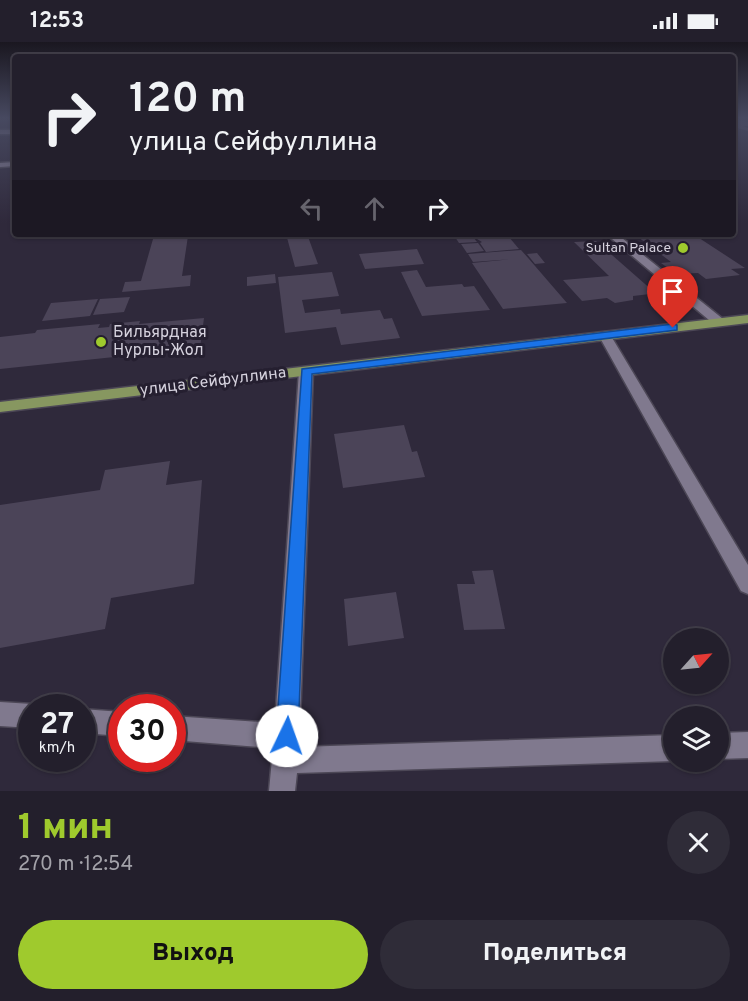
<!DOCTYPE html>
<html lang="ru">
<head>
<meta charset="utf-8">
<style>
  body { margin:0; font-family:Overpass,sans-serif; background:#2f2c38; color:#f1f3f6; height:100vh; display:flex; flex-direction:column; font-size:22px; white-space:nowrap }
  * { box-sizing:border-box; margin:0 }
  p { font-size:20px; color:#a3a2a9 }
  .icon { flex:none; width:33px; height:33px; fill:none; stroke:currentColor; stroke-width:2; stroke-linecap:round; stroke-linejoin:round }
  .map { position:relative; height:749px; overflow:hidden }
  .sheet { display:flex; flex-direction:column; background:#231f2c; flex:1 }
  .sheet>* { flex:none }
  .hud { position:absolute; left:12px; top:12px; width:724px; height:183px; border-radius:6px; box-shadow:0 2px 4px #0004,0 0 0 2px #403d48; background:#231f2c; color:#f1f3f6; overflow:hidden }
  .needle { width:39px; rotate:63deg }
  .buttons { position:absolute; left:663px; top:586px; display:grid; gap:12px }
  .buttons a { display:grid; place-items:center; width:66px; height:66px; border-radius:50%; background:#231f2c; box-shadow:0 2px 4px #0004,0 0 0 2px #403d48; font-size:30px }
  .speed { position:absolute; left:18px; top:652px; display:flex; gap:12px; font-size:30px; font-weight:700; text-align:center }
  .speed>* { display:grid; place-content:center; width:78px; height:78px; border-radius:50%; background:#231f2c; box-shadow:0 2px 4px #0004,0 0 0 2px #403d48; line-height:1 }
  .speed small { font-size:15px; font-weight:400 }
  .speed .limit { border:9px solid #d22; background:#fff; color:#111 }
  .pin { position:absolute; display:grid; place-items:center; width:51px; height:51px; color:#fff; margin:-62px -26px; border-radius:50% 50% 50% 0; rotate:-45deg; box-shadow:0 0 6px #0007 }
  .pin .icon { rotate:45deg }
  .me { position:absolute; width:66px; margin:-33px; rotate:3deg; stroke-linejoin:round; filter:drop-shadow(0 0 4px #0008) }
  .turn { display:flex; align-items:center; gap:21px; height:126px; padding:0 18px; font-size:27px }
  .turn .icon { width:78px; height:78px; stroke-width:2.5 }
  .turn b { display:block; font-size:42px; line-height:51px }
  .lanes { display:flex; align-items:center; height:57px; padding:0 18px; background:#0003; justify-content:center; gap:30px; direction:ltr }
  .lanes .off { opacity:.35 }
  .round { display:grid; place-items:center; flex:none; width:63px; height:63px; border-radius:32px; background:#2f2c38 }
  .overview { display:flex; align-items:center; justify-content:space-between; height:102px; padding:0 18px }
  h1 { font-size:36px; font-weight:800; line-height:45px; color:#9fca2d }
  .button { display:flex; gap:12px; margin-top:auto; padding:12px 18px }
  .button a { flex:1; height:69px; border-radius:36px; background:#9fca2d; color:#111; font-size:24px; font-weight:800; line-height:69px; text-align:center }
  .button a+a { background:#2f2c38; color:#f1f3f6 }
  .status { display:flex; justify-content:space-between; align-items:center; height:42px; padding:0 30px; background:#231f2c; direction:ltr }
  .status svg { height:16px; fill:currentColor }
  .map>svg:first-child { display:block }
  .building { fill:#4b4458 }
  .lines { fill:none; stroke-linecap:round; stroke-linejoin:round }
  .minor-casing { stroke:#4c4756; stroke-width:3 }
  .major-casing { stroke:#4c4756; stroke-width:3 }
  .minor { fill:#80798e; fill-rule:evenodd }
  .major { fill:#879760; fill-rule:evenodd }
  .route { fill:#1a73e8; stroke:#114b97; stroke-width:1.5 }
  .poi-dot { fill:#9fca2d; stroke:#251f30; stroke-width:2 }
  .labels { text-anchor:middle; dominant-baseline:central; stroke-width:6; stroke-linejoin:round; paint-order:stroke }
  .far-poi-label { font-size:14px; fill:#d6d2de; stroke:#251f30; text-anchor:end }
  .poi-label { font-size:16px; fill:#d6d2de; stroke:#251f30; text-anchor:start }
  .street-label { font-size:16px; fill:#d6d2de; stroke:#251f30 }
</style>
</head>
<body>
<div class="status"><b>12:53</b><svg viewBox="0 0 49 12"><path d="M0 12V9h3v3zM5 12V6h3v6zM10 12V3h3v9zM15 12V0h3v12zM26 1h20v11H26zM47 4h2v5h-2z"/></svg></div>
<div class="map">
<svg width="748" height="749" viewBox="0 0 748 749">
  <rect width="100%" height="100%" fill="#2f293b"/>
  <!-- building -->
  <path class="building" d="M739,78L748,80V84H743L748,86V89L734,85V79Z
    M286,192H307L318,222L295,225Z
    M453,192H471L477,200L459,201Z
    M634,192H693L745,226L731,227L740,233L706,237L698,231L676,232L661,221L671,220Z
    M188,194L182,234L191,233L190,244L122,250L125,240L141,239L153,197Z
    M509,195L519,207L486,210L480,201L482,200L477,197Z
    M596,199L653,249L650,252L633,254V258L615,261L607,256L582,259L563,238L609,234L574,200Z
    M478,201L484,209L467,211L461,202Z
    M417,207L424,222L365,227L359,212Z
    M521,208L529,217L567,261L503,267L472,221L513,217L473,220L468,212Z
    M537,211L545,221L535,222L527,212Z
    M417,228L426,245L462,242L464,245L474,244L490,268L422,274L401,230Z
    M332,230L339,254L302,258L305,271L340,267L341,272L380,268L384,277L392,276L400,296L341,303L336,285L285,291L278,235Z
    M275,232L276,241L247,244V235Z
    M670,249L687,263L674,264L657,250Z
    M130,255L124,270L93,273L100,257Z
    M98,257L90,274L42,279L51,261Z
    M204,276L200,306L0,327V295L35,291L37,288L100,282L98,286L109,285L110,282L140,279L139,282Z
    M404,383L412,410L417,409L425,435L343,446L334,392Z
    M170,419L166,443L202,438L194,542L111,556L105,587L0,606V463L100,448L105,428Z
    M493,528L505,587L464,588L457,542H475L472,529Z
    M396,550L404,596L348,604L344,557Z"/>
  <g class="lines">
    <defs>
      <path id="minor" d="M0,88H15V92H0Z
        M15,120V124L0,125V121Z
        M606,192H617L723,277V283H715Z
        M605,290L611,294L748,523V552L741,549L599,294Z
        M306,325L313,329L299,705L674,693V719L297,731L295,749H269L273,706L172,698V674L275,681L299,329Z
        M0,660L32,662L41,666H32V686L0,684Z
        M82,667L122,670V694L82,691Z
        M748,690V716L718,717V691Z"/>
      <path id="major" d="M748,273V281L0,370V360Z"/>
    </defs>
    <!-- minor casing -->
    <use href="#minor" class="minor-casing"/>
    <!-- major casing -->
    <use href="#major" class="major-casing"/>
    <!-- minor -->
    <use href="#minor" class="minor"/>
    <!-- major -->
    <use href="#major" class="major"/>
  </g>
  <!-- sky -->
  <linearGradient id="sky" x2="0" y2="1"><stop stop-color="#1a1720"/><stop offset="0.42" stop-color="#474960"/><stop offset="1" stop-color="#474960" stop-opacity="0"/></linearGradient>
  <rect width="748" height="181" fill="url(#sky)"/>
  <!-- route -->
  <path class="route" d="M673,282L677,283V288L312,332L298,694L295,702L287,705L279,702L276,694L302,327Z"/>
  <!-- markers -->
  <g class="poi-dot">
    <circle cx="683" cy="206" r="6"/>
    <circle cx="101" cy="300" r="6"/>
  </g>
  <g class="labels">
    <!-- far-poi labels -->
    <g class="far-poi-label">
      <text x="671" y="206">Sultan Palace</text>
    </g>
    <!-- poi labels -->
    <g class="poi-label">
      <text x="113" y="291">Бильярдная<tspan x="113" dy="18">Нурлы-Жол</tspan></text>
    </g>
    <!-- street labels -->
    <g class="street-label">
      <text transform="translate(213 340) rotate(-7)">улица Сейфуллина</text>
    </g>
  </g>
</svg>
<div class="buttons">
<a><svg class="needle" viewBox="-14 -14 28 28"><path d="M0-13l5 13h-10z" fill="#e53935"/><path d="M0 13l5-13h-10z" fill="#a3a2a9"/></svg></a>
<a><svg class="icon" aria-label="layers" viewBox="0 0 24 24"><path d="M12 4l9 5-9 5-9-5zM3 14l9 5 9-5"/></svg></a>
</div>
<div class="speed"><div>27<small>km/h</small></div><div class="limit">30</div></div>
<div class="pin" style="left:673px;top:286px;background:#d93025"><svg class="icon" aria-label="arrive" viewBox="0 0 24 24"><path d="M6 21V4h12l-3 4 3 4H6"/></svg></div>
<svg class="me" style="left:287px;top:694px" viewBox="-20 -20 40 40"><circle r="19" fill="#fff"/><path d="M0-13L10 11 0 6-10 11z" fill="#1a73e8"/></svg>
<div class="hud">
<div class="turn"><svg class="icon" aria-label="right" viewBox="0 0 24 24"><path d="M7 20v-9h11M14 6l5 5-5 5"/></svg><div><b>120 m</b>улица Сейфуллина</div></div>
<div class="lanes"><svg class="icon off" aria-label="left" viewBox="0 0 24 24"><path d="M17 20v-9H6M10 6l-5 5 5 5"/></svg><svg class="icon off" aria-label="ahead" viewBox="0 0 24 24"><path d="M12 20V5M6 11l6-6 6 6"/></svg><svg class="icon" aria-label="right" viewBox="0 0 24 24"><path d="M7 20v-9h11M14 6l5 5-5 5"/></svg></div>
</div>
</div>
<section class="sheet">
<div class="overview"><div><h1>1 мин</h1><p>270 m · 12:54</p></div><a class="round"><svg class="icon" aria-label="close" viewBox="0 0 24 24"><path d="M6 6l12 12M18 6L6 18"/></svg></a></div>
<div class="button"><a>Выход</a><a>Поделиться</a></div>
</section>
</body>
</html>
